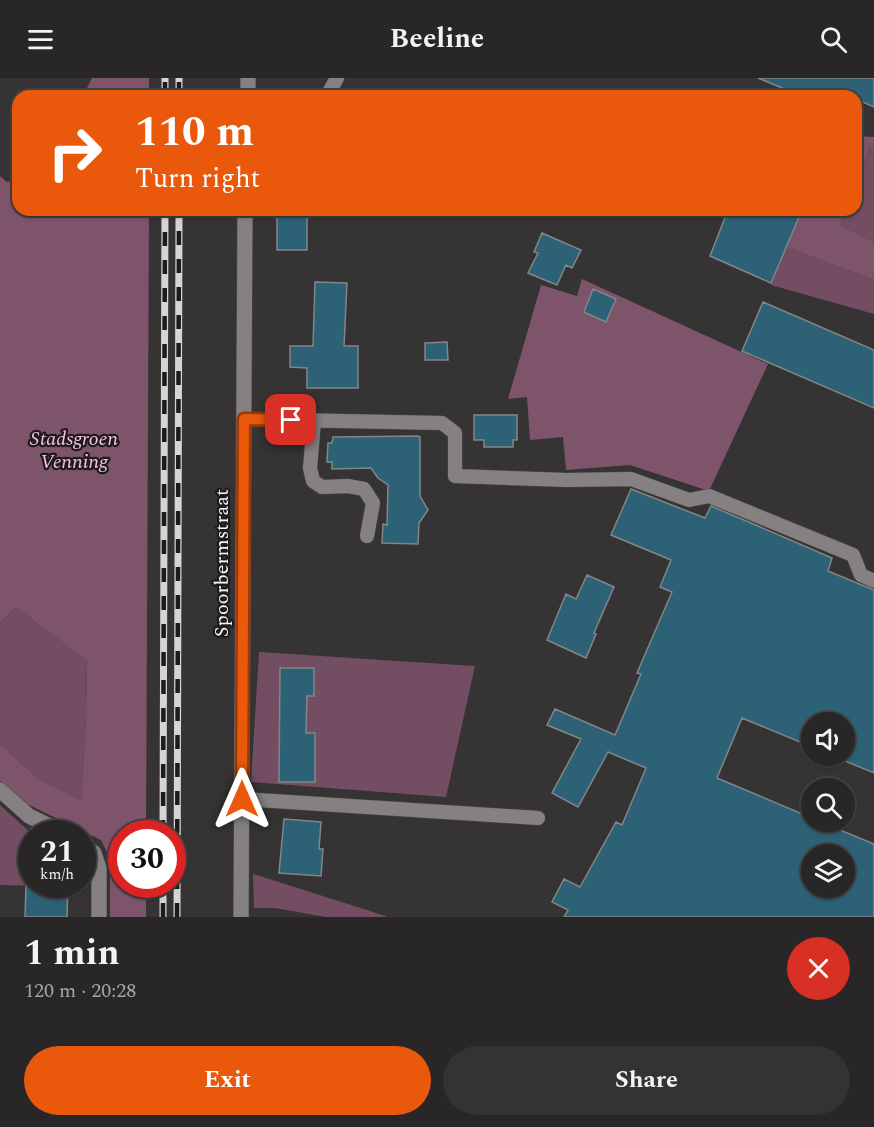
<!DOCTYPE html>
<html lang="en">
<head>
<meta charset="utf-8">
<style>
  body { margin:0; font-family:Spectral,serif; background:#343233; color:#f1f3f6; height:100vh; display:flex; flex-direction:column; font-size:22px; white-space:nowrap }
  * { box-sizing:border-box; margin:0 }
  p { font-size:20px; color:#a5a5a7 }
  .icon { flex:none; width:33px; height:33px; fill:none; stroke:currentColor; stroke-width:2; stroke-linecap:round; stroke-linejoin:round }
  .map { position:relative; height:839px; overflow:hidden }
  .side { display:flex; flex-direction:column; background:#282627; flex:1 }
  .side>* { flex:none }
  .hud { position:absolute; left:12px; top:12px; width:850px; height:126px; border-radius:18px; box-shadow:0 2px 4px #0004,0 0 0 2px #444344; background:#ea580c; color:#fff; overflow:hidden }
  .tools { position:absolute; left:801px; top:634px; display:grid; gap:12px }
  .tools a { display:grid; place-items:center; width:54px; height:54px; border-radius:50%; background:#282627; box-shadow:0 2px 4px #0004,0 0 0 2px #444344; font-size:30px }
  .speed { position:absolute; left:18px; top:742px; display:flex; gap:12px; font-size:30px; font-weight:700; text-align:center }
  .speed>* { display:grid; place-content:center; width:78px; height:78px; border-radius:50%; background:#282627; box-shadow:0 2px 4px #0004,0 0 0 2px #444344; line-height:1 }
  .speed small { font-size:15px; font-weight:400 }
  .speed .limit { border:9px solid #d22; background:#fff; color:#111 }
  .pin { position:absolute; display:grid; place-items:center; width:51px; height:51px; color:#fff; margin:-26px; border-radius:12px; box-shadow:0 3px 9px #0006 }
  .me { position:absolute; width:66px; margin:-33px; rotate:0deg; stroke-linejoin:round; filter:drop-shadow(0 0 4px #0008) }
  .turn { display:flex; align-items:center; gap:21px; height:126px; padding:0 24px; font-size:27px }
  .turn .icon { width:78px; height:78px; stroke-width:2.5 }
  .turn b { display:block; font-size:42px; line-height:51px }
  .round { display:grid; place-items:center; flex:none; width:63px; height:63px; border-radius:32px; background:#343233 }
  .head { display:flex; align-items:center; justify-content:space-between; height:102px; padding:0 24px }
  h1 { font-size:36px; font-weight:700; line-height:45px }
  .cta { display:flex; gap:12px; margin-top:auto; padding:12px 24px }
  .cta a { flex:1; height:69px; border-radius:36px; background:#ea580c; color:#fff; font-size:24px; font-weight:700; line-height:69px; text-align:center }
  .cta a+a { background:#343233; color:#f1f3f6 }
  header { display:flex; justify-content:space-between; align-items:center; height:78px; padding:0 24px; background:#282627; font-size:27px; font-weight:700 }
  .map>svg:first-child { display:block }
  .green { fill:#734e62 }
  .forest { fill:#7e546b }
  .building { fill:#2d6175; stroke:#828688; stroke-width:1.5; fill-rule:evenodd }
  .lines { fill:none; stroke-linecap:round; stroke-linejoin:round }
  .lane-casing { stroke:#524f50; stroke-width:15 }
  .street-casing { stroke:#524f50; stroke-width:16 }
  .secondary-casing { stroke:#524f50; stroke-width:16 }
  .lane { stroke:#858183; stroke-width:14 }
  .street { stroke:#858183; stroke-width:15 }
  .secondary { stroke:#858183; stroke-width:15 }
  .rail-casing { stroke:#d6d4d5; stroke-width:7 }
  .rail { stroke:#1d1b1c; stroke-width:4.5; stroke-dasharray:14; stroke-linecap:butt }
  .route-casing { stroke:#983908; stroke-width:15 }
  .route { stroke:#ea580c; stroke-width:10 }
  .labels { text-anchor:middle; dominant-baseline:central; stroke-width:4.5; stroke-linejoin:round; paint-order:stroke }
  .park-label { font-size:20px; font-style:italic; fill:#fac1df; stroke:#1d1b1c }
  .street-label { font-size:20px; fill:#f6f4f5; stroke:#1d1b1c }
</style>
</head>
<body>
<header><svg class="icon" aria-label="menu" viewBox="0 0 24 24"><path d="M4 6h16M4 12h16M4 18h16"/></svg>Beeline<svg class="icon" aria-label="search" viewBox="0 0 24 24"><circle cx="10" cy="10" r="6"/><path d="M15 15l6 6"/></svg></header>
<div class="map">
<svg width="874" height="839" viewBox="0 0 874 839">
  <rect width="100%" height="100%" fill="#363334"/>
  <!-- green -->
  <path class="green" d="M870,68H874V164L840,147L846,132H856L857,104Z
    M786,169L874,202V236L771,207Z
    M16,529L87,583L86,640L81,724L40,702L0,666V545Z
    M259,574L475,588L446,719L251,704Z
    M0,727L32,756V807H82L83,785L87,792L86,809L0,807Z
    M253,796L370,833L388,839H326L275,830H254Z"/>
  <!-- forest -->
  <path class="forest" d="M92,0H149V18H83Z
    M856,58L874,59V68H870L857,104Z
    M0,98L7,104L18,101V132H149L146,756H122V807H146V839H110V780L101,762L23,724L0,703V666L40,702L81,723L86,640L87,583L16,529L0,545Z
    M802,132H846L840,147L874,164V202L786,169Z
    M582,201L768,286L709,413L630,387L566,392L563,359L530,362L527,319L508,321L541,207L577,218Z"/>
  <!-- building -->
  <path class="building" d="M758,0H874V29L856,21V18H801Z
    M282,132H307V172H277V133Z
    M728,132H802L771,205L710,178Z
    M542,155L581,172L572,190L566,187L557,207L528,195L538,175L534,174Z
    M315,204L347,205L344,268H358V310H307V290L290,289V268H313Z
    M593,211L616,221L606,244L584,234Z
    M763,224L874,272V330L742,273Z
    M447,264L448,282H425V265Z
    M474,337H517V362H513V369H484V362H474Z
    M418,358L420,359V418L428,432L419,445L418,466L382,465L383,446L387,447L388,407L378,400L371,390L332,391V384H327L328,365H332L333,359Z
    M631,411L705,440L711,428L751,445L832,480L828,493L874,512V695L833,678H844V645H812V669L742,640L717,700L812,740V744H821L874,766V839H564L568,832L552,824L564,801L580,809L616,744L622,747L646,690L608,674L578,729L552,715L581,661L547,647L555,631L615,657L641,596L637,595L672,514L660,509L671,482L611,457ZM812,777H844V810H812Z
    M587,497L614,509L594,555L596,556L586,580L547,562L566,516L576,521Z
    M280,590H314V618H307L306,655H315V704H279Z
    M284,741L321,744L319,771H323L321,798L279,795Z
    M26,808L68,809L67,839H25Z"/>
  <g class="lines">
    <defs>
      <path id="lane" d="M327,18L337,0
        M244,341L442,345L455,355V398L567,402L631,401L689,422L709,418L853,477L861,497L874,503
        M314,343L310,390L313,403L322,409L348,408L364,411L373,425L367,458
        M242,721L538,740"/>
      <path id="street" d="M248,18V0
        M241,839L245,132"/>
      <path id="secondary" d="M0,712L29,738L66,756
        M82,767L94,775L99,790V839"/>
    </defs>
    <!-- lane casing -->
    <use href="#lane" class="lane-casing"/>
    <!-- street casing -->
    <use href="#street" class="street-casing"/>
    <!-- secondary casing -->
    <use href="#secondary" class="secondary-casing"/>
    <!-- lane -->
    <use href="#lane" class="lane"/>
    <!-- street -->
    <use href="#street" class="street"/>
    <!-- secondary -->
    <use href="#secondary" class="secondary"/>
    <defs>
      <path id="rail" d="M165,18V0
        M179,18V0
        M163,756L165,132
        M163,839V807
        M177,839L179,132"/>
    </defs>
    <!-- rail casing -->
    <use href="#rail" class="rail-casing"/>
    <!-- rail -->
    <use href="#rail" class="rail"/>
  </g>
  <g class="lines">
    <defs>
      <path id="route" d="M242,721L244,341L291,342"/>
    </defs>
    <!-- route casing -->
    <use href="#route" class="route-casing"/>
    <!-- route -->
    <use href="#route" class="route"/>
  </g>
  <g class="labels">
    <!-- park labels -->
    <g class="park-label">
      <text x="74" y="361">Stadsgroen<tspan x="74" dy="23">Venning</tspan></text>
    </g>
    <!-- street labels -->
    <g class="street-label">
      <text transform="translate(222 485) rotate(-90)">Spoorbermstraat</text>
    </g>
  </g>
</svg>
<div class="tools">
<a><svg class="icon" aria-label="sound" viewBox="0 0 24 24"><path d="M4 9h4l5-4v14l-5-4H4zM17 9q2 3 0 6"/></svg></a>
<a><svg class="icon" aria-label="search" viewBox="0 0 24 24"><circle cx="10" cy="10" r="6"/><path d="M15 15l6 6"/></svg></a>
<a><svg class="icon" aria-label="layers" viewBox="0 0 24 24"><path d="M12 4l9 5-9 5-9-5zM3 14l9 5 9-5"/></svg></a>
</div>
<div class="speed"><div>21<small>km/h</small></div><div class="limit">30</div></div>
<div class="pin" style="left:291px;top:342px;background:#d93025"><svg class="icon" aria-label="arrive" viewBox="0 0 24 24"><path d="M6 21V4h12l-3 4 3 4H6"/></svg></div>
<svg class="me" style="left:242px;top:721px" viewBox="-20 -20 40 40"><path d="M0-17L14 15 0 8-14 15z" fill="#ea580c" stroke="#fff" stroke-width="4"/></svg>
<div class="hud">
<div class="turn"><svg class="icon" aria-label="right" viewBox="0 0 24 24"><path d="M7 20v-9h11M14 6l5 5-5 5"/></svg><div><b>110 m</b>Turn right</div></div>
</div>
</div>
<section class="side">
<div class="head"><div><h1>1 min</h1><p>120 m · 20:28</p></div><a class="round" style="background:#d93025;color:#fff"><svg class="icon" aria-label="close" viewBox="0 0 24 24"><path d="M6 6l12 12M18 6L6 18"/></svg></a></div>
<div class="cta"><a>Exit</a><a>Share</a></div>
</section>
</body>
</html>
